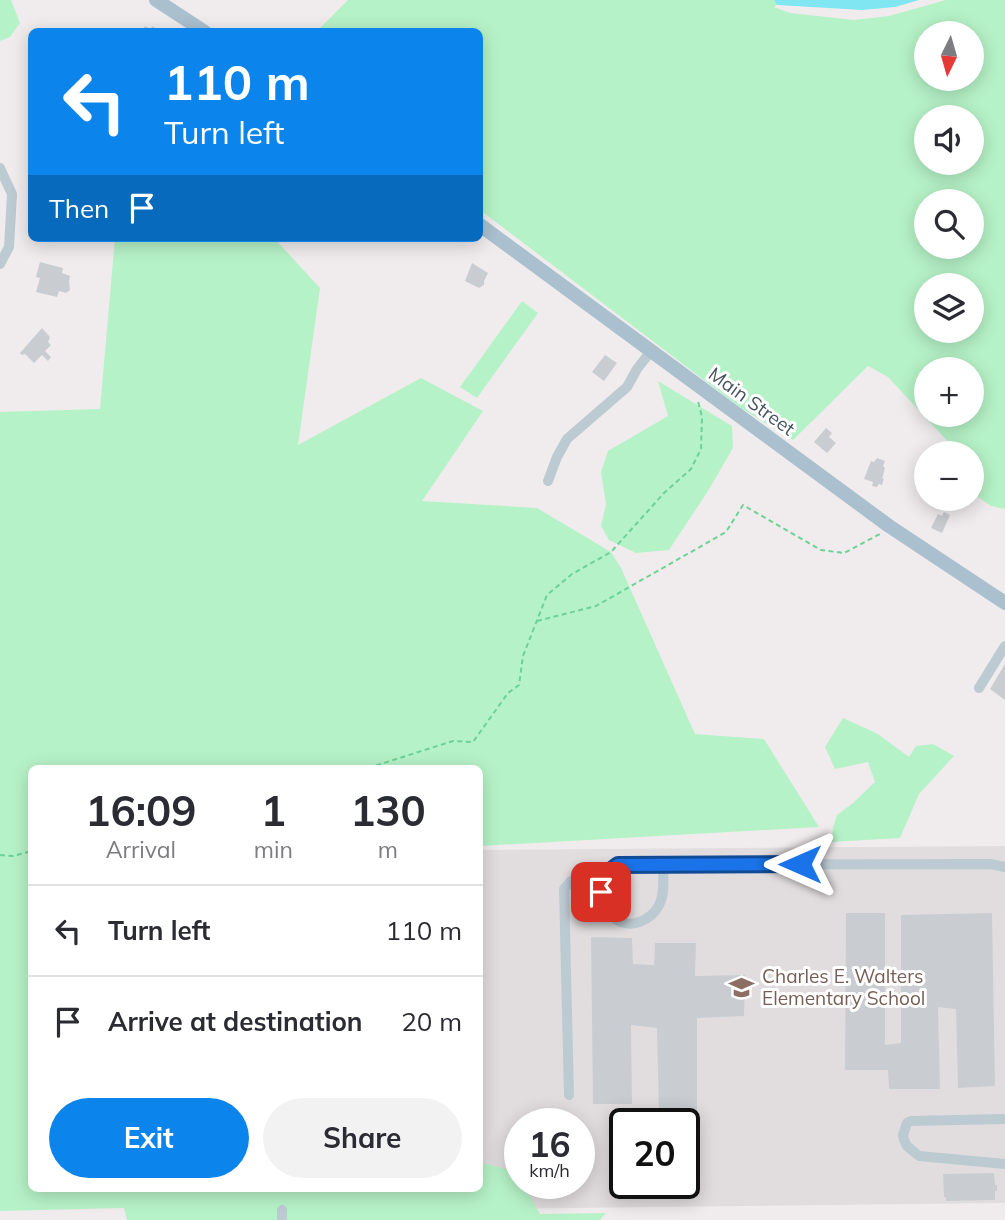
<!DOCTYPE html>
<html lang="en">
<head>
<meta charset="utf-8">
<style>
  body { margin:0; font-family:Mulish,sans-serif; background:#f2f2f3; color:#2b2b33; height:100vh; display:flex; flex-direction:column; font-size:26px; white-space:nowrap }
  * { box-sizing:border-box; margin:0 }
  p { font-size:23px; color:#7c7c81 }
  .icon { flex:none; width:38px; height:38px; fill:none; stroke:currentColor; stroke-width:2; stroke-linecap:round; stroke-linejoin:round }
  .map { position:relative; flex:1; overflow:hidden }
  .side { position:absolute; left:28px; top:765px; width:455px; height:427px; display:flex; flex-direction:column; background:#fff; border-radius:10px; box-shadow:0 4px 18px #0003 }
  .side>* { flex:none }
  .hud { position:absolute; left:28px; top:28px; width:455px; height:214px; border-radius:10px; box-shadow:0 4px 18px #0003; background:#0b85eb; color:#fff; overflow:hidden }
  .needle { width:46px; rotate:185deg }
  .fabs { position:absolute; left:914px; top:21px; display:grid; gap:14px }
  .fabs a { display:grid; place-items:center; width:70px; height:70px; border-radius:50%; background:#fff; box-shadow:0 4px 18px #0003; font-size:35px }
  .speed { position:absolute; left:504px; top:1108px; display:flex; gap:14px; font-size:35px; font-weight:700; text-align:center }
  .speed>* { display:grid; place-content:center; width:91px; height:91px; border-radius:50%; background:#fff; box-shadow:0 4px 18px #0003; line-height:1 }
  .speed small { font-size:18px; font-weight:400 }
  .speed .limit { border:4px solid #111; border-radius:10px; background:#fff; color:#111 }
  .pin { position:absolute; display:grid; place-items:center; width:60px; height:60px; color:#fff; margin:-30px; border-radius:14px; box-shadow:0 4px 10px #0006 }
  .me { position:absolute; width:77px; margin:-38px; rotate:270deg; stroke-linejoin:round; filter:drop-shadow(0 0 5px #0008) }
  .turn { display:flex; align-items:center; gap:24px; height:147px; padding:0 21px; font-size:32px }
  .turn .icon { width:91px; height:91px; stroke-width:2.5 }
  .turn b { display:block; font-size:49px; line-height:60px }
  .then { display:flex; align-items:center; height:66px; padding:0 21px; background:#0003; gap:14px; font-size:26px }
  .eta { display:flex; justify-content:space-evenly; align-items:center; height:119px; text-align:center }
  .eta b { font-size:42px; font-weight:700; line-height:49px }
  .action { display:flex; gap:14px; margin-top:auto; padding:14px 21px }
  .action a { flex:1; height:80px; border-radius:42px; background:#0b85eb; color:#fff; font-size:28px; font-weight:700; line-height:80px; text-align:center }
  .action a+a { background:#f2f2f3; color:#2b2b33 }
  ul { padding:0; list-style:none }
  li { display:flex; align-items:center; gap:21px; height:91px; padding:0 21px; border-top:2px solid #e1e1e2 }
  li div { flex:1 }
  li b { display:block; font-size:26px }
  li em { font-style:normal }
  .map>svg:first-child { display:block }
  .education { fill:#e1dddf; fill-rule:evenodd }
  .green { fill:#b6f2c7; fill-rule:evenodd }
  .water { fill:#80e7f2 }
  .building { fill:#c9cdd2 }
  .lines { fill:none; stroke-linecap:round; stroke-linejoin:round }
  .path { stroke:#6cd295; stroke-width:2; stroke-dasharray:5 3.5; stroke-linecap:butt }
  .minor { stroke:#bccad1; stroke-width:10 }
  .major { stroke:#aac0ce; stroke-width:14 }
  .route-casing { stroke:#114b97; stroke-width:18 }
  .route { stroke:#1a73e8; stroke-width:12 }
  .labels { text-anchor:middle; dominant-baseline:central; stroke-width:6; stroke-linejoin:round; paint-order:stroke }
  .street-label { font-size:19px; fill:#44535c; stroke:#fff }
  .education-label { font-size:19px; fill:#785e54; stroke:#fff; text-anchor:start }
</style>
</head>
<body>
<div class="map">
<svg width="1005" height="1220" viewBox="0 0 1005 1220">
  <rect width="100%" height="100%" fill="#f0eced"/>
  <!-- education -->
  <path class="education" d="M1005,846V1203L389,1210L480,1188V850ZM520,1124H579V1183H520ZM625,1124H684V1183H625Z"/>
  <!-- green -->
  <path class="green" d="M0,0H11L20,23L10,37L0,41Z
    M348,0H774L777,5L774,7L790,13L854,20L889,16L946,0H1005V509L991,506L971,492V453H954L952,446L888,377L868,366L793,440L741,408L480,210V32H316ZM926,33H971V79H926ZM926,117H971V163H926ZM926,201H971V247H926ZM926,285H971V331H926ZM926,369H971V415H926Z
    M115,238H274L320,288L298,445L421,378L483,411L422,501L537,508L611,552L621,568L695,734L764,739L819,827L480,846V768H32V1188H480V1163H482L510,1170L520,1181V1183H522L540,1214L606,1213L600,1220H127L124,1208L0,1211V412L100,409Z
    M522,301L538,313L477,398L460,387Z
    M658,381L732,426L733,448L708,491L669,550L636,553L609,540L601,526L606,504L601,472L608,451L668,416Z
    M843,718L878,734L909,757L916,746L933,744L954,756L919,794L900,838L832,842L833,827L837,815L853,803L875,782L868,762L835,769L825,747Z"/>
  <!-- water -->
  <path class="water" d="M774,0H919L895,7L862,10L777,5Z"/>
  <!-- building -->
  <path class="building" d="M145,26L151,29L152,26L159,30L161,28L168,32H142Z
    M40,262L63,268L62,273L70,276L69,281L70,290L66,293L59,291L57,297L36,292L40,278L36,277Z
    M472,263L488,273L484,281V285L479,288L465,281Z
    M42,328L50,337L48,342L51,345L45,351L51,357L48,361L42,355L34,363L25,354L22,355L20,353Z
    M605,355L617,363L604,381L592,372Z
    M826,428L832,433L829,437L836,443L827,453L814,442Z
    M877,458L885,461L883,466L885,468L882,479L884,478L882,485L879,484L877,487L872,486L873,482L864,479L871,461L874,462Z
    M944,512L950,515L942,533L931,528L938,514L942,516Z
    M1005,664V700L990,689Z
    M846,913H885V1045L901,1043V915L992,913L995,1086L958,1088L956,1009L938,1007L940,1089H889L888,1070H845Z
    M591,937L632,938L633,964L654,965L655,943H696L695,976L745,975L744,1016L697,1018V1117H659L657,1028L631,1025L632,1104H593Z
    M994,1173L995,1185H997V1191H995V1200L946,1201V1197H944L943,1174Z"/>
  <g class="lines">
    <!-- path -->
    <path class="path" d="M537,621L596,606L726,532L743,505L821,550L844,553L880,534
      M368,768L453,741L473,742L508,693L519,685L523,656L547,595L572,574L611,552L664,493L691,469L701,449L702,417L698,401
      M0,855L13,856L32,851"/>
    <!-- minor -->
    <path class="minor" d="M0,168L12,194L9,247L0,264
      M548,481L557,457L567,439L627,387L637,369L651,351
      M979,688L1005,646
      M600,879C601,890 602,901 608,911C621,933 651,924 660,903C665,892 663,877 663,865
      M569,1095L564,889L571,881L600,879L618,865L990,864L1005,867
      M1005,1119L911,1121L907,1123L903,1135L904,1140L907,1146L919,1156L1005,1164
      M282,1210V1220"/>
    <!-- major -->
    <path class="major" d="M156,0L205,32
      M480,225L889,526L1005,603"/>
  </g>
  <g class="lines">
    <defs>
      <path id="route" d="M601,892L600,879L618,865L800,864"/>
    </defs>
    <!-- route casing -->
    <use href="#route" class="route-casing"/>
    <!-- route -->
    <use href="#route" class="route"/>
  </g>
  <!-- icons -->
  <defs>
    <symbol id="school-bare" viewBox="-9 -9 18 18"><path d="M0-5L7-2L0 1L-7-2ZM-4 1L0 2.5L4 1V4Q0 6-4 4Z" fill="#8d6e63" stroke="#fff" stroke-width="2.5" paint-order="stroke"/></symbol>
  </defs>
  <g fill-rule="evenodd">
    <use href="#school-bare" x="724" y="970" width="35" height="35"/>
  </g>
  <g class="labels">
    <!-- street labels -->
    <g class="street-label">
      <text transform="translate(752 401) rotate(36)">Main Street</text>
    </g>
    <!-- education labels -->
    <g class="education-label">
      <text x="762" y="976">Charles E. Walters<tspan x="762" dy="22">Elementary School</tspan></text>
    </g>
  </g>
</svg>
<div class="fabs">
<a><svg class="needle" viewBox="-14 -14 28 28"><path d="M0-13l5 13h-10z" fill="#e53935"/><path d="M0 13l5-13h-10z" fill="#7c7c81"/></svg></a>
<a><svg class="icon" aria-label="sound" viewBox="0 0 24 24"><path d="M4 9h4l5-4v14l-5-4H4zM17 9q2 3 0 6"/></svg></a>
<a><svg class="icon" aria-label="search" viewBox="0 0 24 24"><circle cx="10" cy="10" r="6"/><path d="M15 15l6 6"/></svg></a>
<a><svg class="icon" aria-label="layers" viewBox="0 0 24 24"><path d="M12 4l9 5-9 5-9-5zM3 14l9 5 9-5"/></svg></a>
<a>+</a>
<a>−</a>
</div>
<div class="speed"><div>16<small>km/h</small></div><div class="limit">20</div></div>
<div class="pin" style="left:601px;top:892px;background:#d93025"><svg class="icon" aria-label="arrive" viewBox="0 0 24 24"><path d="M6 21V4h12l-3 4 3 4H6"/></svg></div>
<svg class="me" style="left:800px;top:864px" viewBox="-20 -20 40 40"><path d="M0-17L14 15 0 8-14 15z" fill="#1a73e8" stroke="#fff" stroke-width="4"/></svg>
<div class="hud">
<div class="turn"><svg class="icon" aria-label="left" viewBox="0 0 24 24"><path d="M17 20v-9H6M10 6l-5 5 5 5"/></svg><div><b>110 m</b>Turn left</div></div>
<div class="then">Then<svg class="icon" aria-label="arrive" viewBox="0 0 24 24"><path d="M6 21V4h12l-3 4 3 4H6"/></svg></div>
</div>
<section class="side">
<div class="eta">
<div><b>16:09</b><p>Arrival</p></div>
<div><b>1</b><p>min</p></div>
<div><b>130</b><p>m</p></div>
</div>
<ul>
<li><svg class="icon" aria-label="left" viewBox="0 0 24 24"><path d="M17 20v-9H6M10 6l-5 5 5 5"/></svg><div><b>Turn left</b></div><em>110 m</em></li>
<li><svg class="icon" aria-label="arrive" viewBox="0 0 24 24"><path d="M6 21V4h12l-3 4 3 4H6"/></svg><div><b>Arrive at destination</b></div><em>20 m</em></li>
</ul>
<div class="action"><a>Exit</a><a>Share</a></div>
</section>
</div>
</body>
</html>
